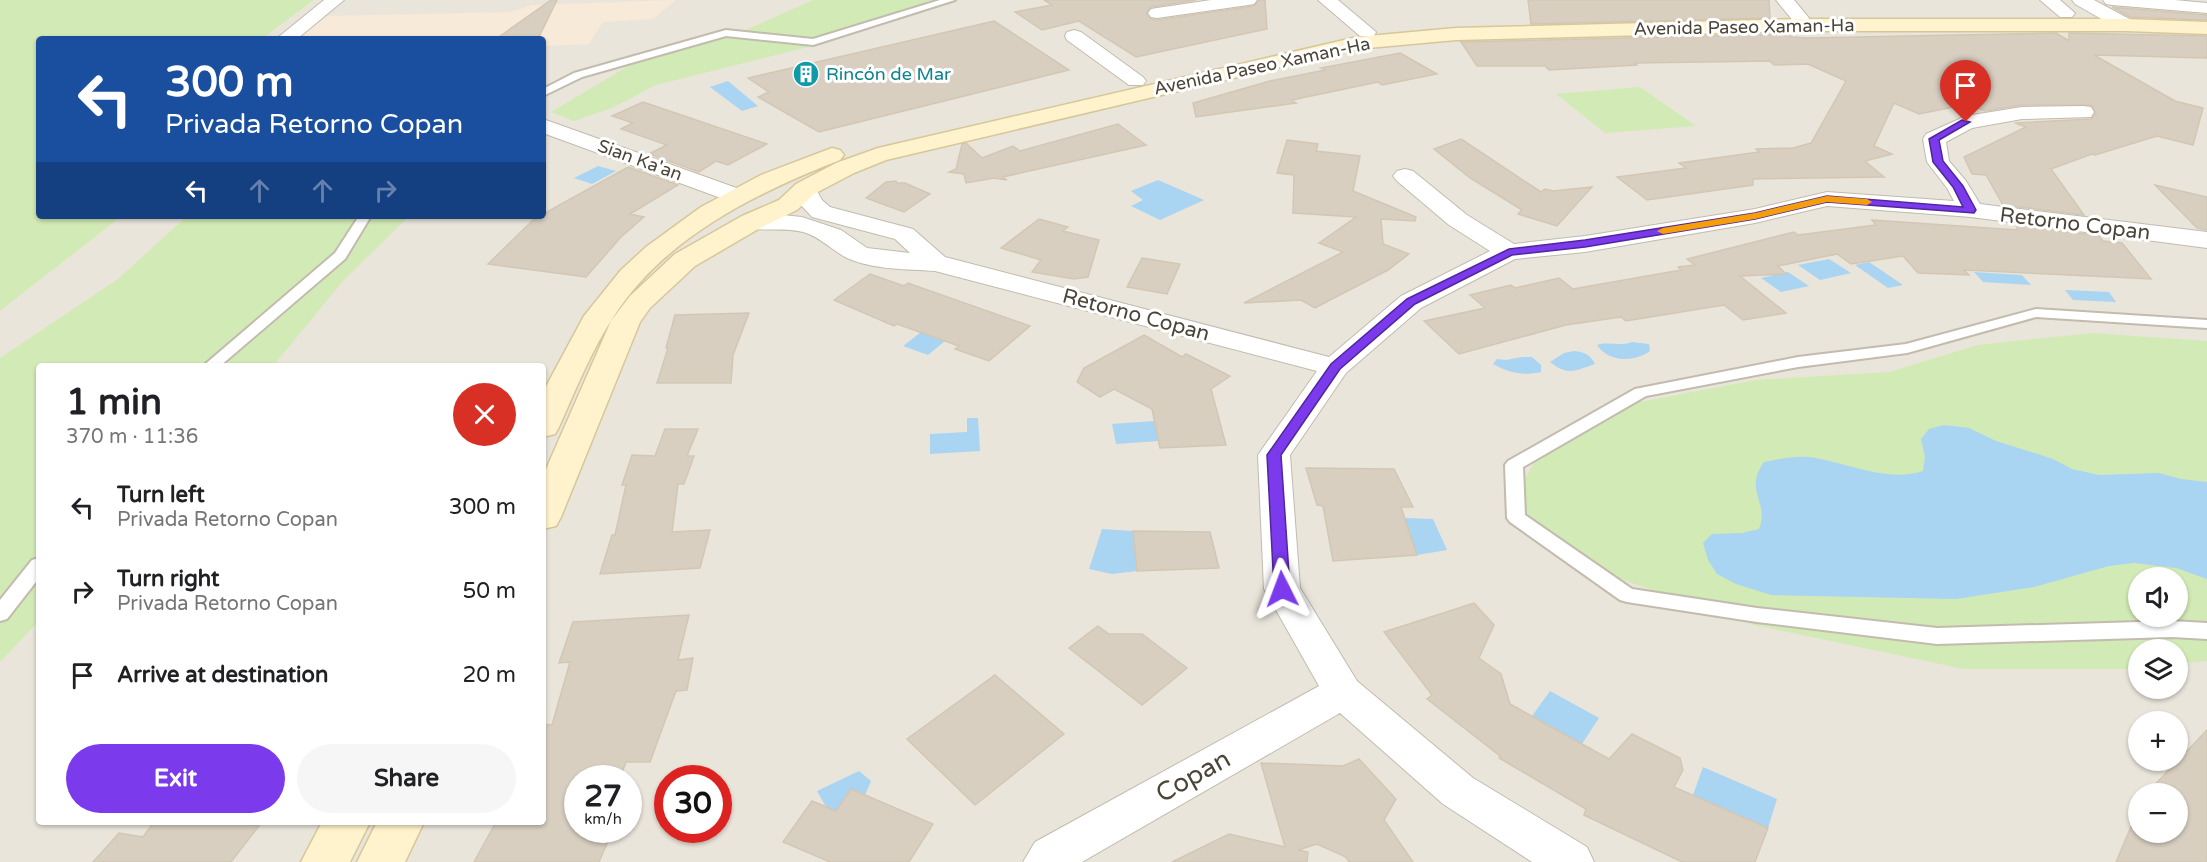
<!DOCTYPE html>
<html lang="en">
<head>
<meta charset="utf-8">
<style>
  body { margin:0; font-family:"Varela Round",sans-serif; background:#f6f6f6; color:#202124; height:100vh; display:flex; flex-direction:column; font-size:22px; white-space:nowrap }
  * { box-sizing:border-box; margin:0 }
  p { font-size:20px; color:#757577 }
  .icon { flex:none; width:33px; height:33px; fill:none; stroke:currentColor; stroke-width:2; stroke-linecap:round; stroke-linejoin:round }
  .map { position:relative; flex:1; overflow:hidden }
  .side { position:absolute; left:36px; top:363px; width:510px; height:462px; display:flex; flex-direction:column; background:#fff; border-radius:6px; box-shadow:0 2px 4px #0004 }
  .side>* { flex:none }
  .hud { position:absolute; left:36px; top:36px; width:510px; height:183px; border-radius:6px; box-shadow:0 2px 4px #0004; background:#1a4fa0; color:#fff; overflow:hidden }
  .buttons { position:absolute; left:2128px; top:567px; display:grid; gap:12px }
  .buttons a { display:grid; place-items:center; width:60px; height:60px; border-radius:50%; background:#fff; box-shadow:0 2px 4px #0004; font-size:30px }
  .speed { position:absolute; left:564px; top:765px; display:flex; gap:12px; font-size:30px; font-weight:700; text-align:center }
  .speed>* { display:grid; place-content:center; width:78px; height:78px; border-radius:50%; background:#fff; box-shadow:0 2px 4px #0004; line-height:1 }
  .speed small { font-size:15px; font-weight:400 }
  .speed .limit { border:9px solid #d22; background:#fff; color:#111 }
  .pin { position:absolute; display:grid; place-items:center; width:51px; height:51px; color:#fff; margin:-62px -26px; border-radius:50% 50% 50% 0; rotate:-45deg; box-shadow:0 0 6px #0007 }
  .pin .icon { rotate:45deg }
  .me { position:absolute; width:66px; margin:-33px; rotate:357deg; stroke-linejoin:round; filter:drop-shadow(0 0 4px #0008) }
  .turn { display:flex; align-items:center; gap:21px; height:126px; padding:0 30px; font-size:27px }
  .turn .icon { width:78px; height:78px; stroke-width:2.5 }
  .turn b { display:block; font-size:42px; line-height:51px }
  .lanes { display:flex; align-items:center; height:57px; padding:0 30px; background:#0003; justify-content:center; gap:30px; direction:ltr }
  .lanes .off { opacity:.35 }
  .round { display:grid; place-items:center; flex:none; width:63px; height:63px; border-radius:32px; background:#f6f6f6 }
  .headline { display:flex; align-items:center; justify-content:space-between; height:102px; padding:0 30px }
  h1 { font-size:36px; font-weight:700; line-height:45px }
  .primary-button { display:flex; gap:12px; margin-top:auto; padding:12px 30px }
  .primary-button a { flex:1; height:69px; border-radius:36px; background:#7c3aed; color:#fff; font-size:24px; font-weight:700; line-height:69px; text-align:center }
  .primary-button a+a { background:#f6f6f6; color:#202124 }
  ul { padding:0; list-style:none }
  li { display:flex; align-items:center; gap:18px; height:84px; padding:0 30px }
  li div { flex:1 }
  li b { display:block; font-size:22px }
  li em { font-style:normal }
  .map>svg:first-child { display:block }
  .residential { fill:#eae5da; fill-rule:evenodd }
  .commercial { fill:#f7ead8 }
  .green { fill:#d2eab5; fill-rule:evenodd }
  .water { fill:#a9d4f2 }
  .building { fill:#d8cfc1; stroke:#d3c7b4; stroke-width:1.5 }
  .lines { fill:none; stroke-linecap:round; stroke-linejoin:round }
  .lane-casing { stroke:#c2bbae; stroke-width:4 }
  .street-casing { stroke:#c2bbae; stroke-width:2 }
  .secondary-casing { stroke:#d6c79b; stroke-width:3 }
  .lane { fill:#fff; fill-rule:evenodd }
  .street { fill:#fff; fill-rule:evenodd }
  .secondary { fill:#fff3cd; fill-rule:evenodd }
  .route { fill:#7c3aed; stroke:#51269a; stroke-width:1.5 }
  .slow { fill:#f59e0b }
  .labels { text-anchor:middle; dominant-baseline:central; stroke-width:6; stroke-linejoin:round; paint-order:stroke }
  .far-street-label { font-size:18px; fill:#4b4439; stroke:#fff }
  .far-culture-label { font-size:18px; fill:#0d838f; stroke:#fff; text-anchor:start }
  .street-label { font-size:21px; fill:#4b4439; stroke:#fff }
  .near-street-label { font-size:26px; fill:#4b4439; stroke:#fff }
</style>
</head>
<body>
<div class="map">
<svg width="2207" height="862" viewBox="0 0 2207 862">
  <rect width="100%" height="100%" fill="#f6f3ec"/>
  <!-- residential -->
  <path class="residential" d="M314,0H2207V862H0V311L122,216H543V39H262ZM39,366H543V822H39ZM2139,578H2178V616H2139ZM2139,650H2178V688H2139ZM2139,722H2178V760H2139ZM578,778H628V830H578ZM668,778H718V830H668ZM2139,794H2178V832H2139Z"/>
  <!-- commercial -->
  <path class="commercial" d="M676,0L653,19L603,22L589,44L543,46V39H295L326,16L510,12L532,5Z"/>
  <!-- green -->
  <path class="green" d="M0,0H314L262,39H39V216H122L0,311Z
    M813,0H959L816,45L656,85L612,108L574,121L551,112L635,62L737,34Z
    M1640,87L1696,126L1605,133L1556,94Z
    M187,216H409L343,281L273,366H39V621L0,662V358L118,279Z
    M2092,333L2207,341V661L2178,664V650H2139V669H1964L1754,625L1571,562L1512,502L1546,441L1624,405L1755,380L1889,372L1978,345ZM2139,578H2178V616H2139Z"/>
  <!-- water -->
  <path class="water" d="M728,81L758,106L742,111L710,87Z
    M598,166L616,171L592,184L574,178Z
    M1158,180L1204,200L1160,220L1131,206L1143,200L1131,191Z
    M1829,259L1851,273L1820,280L1798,265Z
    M1869,262L1903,285L1888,288L1855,265Z
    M1788,272L1809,286L1781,292L1761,278Z
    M1974,272L2022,275L2031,285L1983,282Z
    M2065,290L2109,292L2116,302L2073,300Z
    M921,332L945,341L928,355L903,346Z
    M1632,342L1649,344L1650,351C1635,362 1609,363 1597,345C1609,341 1620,347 1632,342Z
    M1574,351C1584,352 1590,354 1595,364C1575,371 1568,376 1550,362L1564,353Z
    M1522,357H1532L1541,365V372C1522,376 1510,373 1493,364L1497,359L1506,360Z
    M967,418H978L980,451L930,454V434L967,432Z
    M1154,421L1159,441L1116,444L1112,424Z
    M1944,425L1969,428L1996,441L2053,459L2072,469L2099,475L2159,473L2181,479L2207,482V579L2176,568L2134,563L2109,566L2034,587L1956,599L1771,595L1736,584L1717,574L1708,560L1703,543L1712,534L1742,533L1759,529C1770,501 1743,492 1764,462C1778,459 1794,456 1809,457C1846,462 1886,483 1923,471L1925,457L1921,439L1929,429Z
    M1405,518L1433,519L1447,550L1417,555Z
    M1102,529L1133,531L1137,571L1112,574L1089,569Z
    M1550,691L1599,718L1582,744L1532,716Z
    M1703,767L1777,799L1768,828L1693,795Z
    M859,771L871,781L865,795L836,811L826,807L817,791Z"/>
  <!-- building -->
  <path class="building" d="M551,0H557L538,39H496Z
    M1044,0H1196L1151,7L1146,14L1151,19L1157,20L1254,6L1259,0H1265L1267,29L1136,57L1079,21L1042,30L1015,12L1052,5Z
    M1528,0H1769L1770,18L1531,24Z
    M2112,7L2207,15V20L2130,17Z
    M994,21L1069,70L819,132L758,97L769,92L748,78Z
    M2056,33L2069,41V33L2207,36V58L2094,55L2175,101L2203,108L2193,145L2157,136L2095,155L2092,154L2051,169L2084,215L2003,205L1986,175L1972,174L1964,157L2026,127L2015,123L2091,119L2096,113L2091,105H2022L1985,111L1969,104L1919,114L1894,103L1874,146L1892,154L1865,161L1884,177L1753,179V185L1647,200L1617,177L1686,168L1679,163L1759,152L1756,149L1793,148L1811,143L1846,81L1808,64L1774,65L1770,61L1635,63L1637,65L1549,70L1545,66H1477L1461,42L1788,34L1792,37L1806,38Z
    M1400,53L1437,74L1382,85L1378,82L1292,100L1296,103L1196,117L1193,103L1270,81L1325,70L1321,68Z
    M643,102L767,144L728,165L716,161L699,172L649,154L667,145L621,129L633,123L612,116Z
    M1118,124L1146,145L1003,177L1007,180L994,178L966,183L964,174L949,172L956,169L962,144L966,143L982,158L1013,146L1020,151Z
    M1461,139L1541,192L1545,189L1553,191L1592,187L1557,226L1518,214L1522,210L1470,178L1434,149Z
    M1287,140L1318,144L1316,151L1360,156L1353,191L1416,217L1415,221L1381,219L1383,244L1409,254L1388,270L1315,308L1301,300L1244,303L1343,252L1319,243L1356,217L1293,213L1294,175L1277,173Z
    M628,167L678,185L630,214L644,217L621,237L586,277L488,264L534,219Z
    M896,181L897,183H905L930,194L904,212L866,198L886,182Z
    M2155,185L2207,197V230L2197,228Z
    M1039,219L1068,227L1063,231L1099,240L1088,277L1074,279L1032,272L1041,260L1001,248Z
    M1872,220L2018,230L2016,225L2099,236L2103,241L2122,243L2151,279L1964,270L1969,275L1918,273L1903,256L1851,264L1837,254L1778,266L1786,274L1740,276L1786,313L1743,320L1724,305L1626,321L1621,317L1566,325L1459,354L1424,321L1485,308L1470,295L1511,285L1515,288L1559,278L1573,289L1681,270L1678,267L1695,265L1687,259L1794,232L1798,235L1876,225Z
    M1142,258L1180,264L1167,294L1127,287Z
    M870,274L904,286L908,283L1030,326L989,361L955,349L959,346L897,324L894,326L834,300Z
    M749,313L733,355L731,383H657L668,348H666L675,315Z
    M1144,335L1182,357L1186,354L1230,376L1211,389L1226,445L1160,448L1152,409L1114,389L1100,397L1077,382L1084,368Z
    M665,429H698L687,456H694L684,484H678L672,532L710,530L700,568L600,574L612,535H615L626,485H622L632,455L655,456Z
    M1306,468L1394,469L1413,507H1401L1417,555L1333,561L1323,506L1317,505Z
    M1133,531L1210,532L1219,568L1137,571Z
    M1474,603L1494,625L1479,658L1501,674L1510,704L1609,759L1632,734L1680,758L1683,770L1674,787L1768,828L1755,862H1682L1584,815L1586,809L1499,758L1500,756L1427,699L1432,695L1384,632Z
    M689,615L678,660L693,658L687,690L676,691L650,762H626L620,778H578V830H613L599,862H474L496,822H543V724L552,725L570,662L559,663L573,622Z
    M1098,626L1109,634H1142L1187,668L1142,705L1069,648Z
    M995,675L1064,734L975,805L907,739Z
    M2207,730V862H2116L2139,808V832H2178V794H2146Z
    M1359,759L1396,799L1384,820L1413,862H1349L1346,857L1317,844L1298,850L1308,852L1307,862H1172L1229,834L1285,847L1261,763L1343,766Z
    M851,789L933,824L909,862H830L783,842L812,801L836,811Z
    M154,822H262L231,862H93L119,833L143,837Z"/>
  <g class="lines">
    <defs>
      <path id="lane" d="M940,0H955L813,45L726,36L582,77L543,96V89L574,73L726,30L813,39Z
        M359,216H371L345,259L220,366H203L335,253Z
        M2036,309L2207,320V328L2036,317L1907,353L1798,367L1646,396L1523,467L1525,515L1632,589L1757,608L1937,628L2172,621L2207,623V639L2172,637L1937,644L1757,622L1627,602L1620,600L1510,522L1507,518L1505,465L1508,461L1635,389L1798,357L1906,344Z
        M39,558V578L7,619L0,621V600L32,560Z"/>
      <path id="street" d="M324,0H344L297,39H276Z
        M1211,0H1257L1254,4L1248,5L1157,18L1151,17L1148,13L1151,9L1157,8Z
        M1318,0H1338L1376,32L1374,36H1360Z
        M1776,0H1794L1809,18L1806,22H1794Z
        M2040,0H2060L2075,13L2072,17H2060Z
        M2072,0H2094L2133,21L2135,25L2133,29H2119L2075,4Z
        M2103,0H2175L2207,3V13L2112,5L2106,4Z
        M1074,30L1081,32L1143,77L1146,81L1143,85H1129L1067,40L1065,36L1067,32Z
        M2083,106L2091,107L2094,112L2091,117L2022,119L1972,128L1946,142L1949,161L1966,181L1980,204L2207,232V248L1971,217L1827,206L1755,223L1585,252L1515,259L1421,308L1346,373L1290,455L1300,588L1357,681L1473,778L1587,847L1594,862H1532L1443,804L1340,713L1082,862H1023L1035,842L1319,686L1264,589L1258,455L1317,371L935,271C907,269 874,270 847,258C831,250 821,237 803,232C783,227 762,232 742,227L739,222L742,217L772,214L802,217L841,230L867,248L910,253L895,239L812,217L799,203L793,189L797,184L805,182L813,184L822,200L830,207L913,229L945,257L1329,357L1401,296L1490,251L1449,225L1397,181L1393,176L1397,171L1405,169L1413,171L1467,215L1514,244L1585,236L1755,209L1827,192L1954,201L1947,188L1927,162L1923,139L1926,134L1966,116L2022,107Z
        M543,119L745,191L749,196L745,201L737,203L729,201L543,133Z"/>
      <path id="secondary" d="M1799,19H2126L2207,22V34L2126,31H1799L1456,40L1357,49L886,160L854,173L814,194L797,210L760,228L695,266L650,308L640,322L561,517L556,526L543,529V476L611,321L630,296L675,254L742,216L779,200L796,184L836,163L878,148L1357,37L1456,28Z
        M832,148L840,150L844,155L840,160C756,193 665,237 614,316C591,351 576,389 559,427L555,434L543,437V392L584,316L621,270L646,247L701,207L761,175Z
        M322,822H370L350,862H301Z
        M377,822H424L405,862H357Z"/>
    </defs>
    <!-- lane casing -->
    <use href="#lane" class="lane-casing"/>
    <!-- street casing -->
    <use href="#street" class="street-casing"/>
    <!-- secondary casing -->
    <use href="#secondary" class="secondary-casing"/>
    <!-- lane -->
    <use href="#lane" class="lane"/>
    <!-- street -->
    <use href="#street" class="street"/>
    <!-- secondary -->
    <use href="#secondary" class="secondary"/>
  </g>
  <!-- route -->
  <path class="route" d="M1962,120L1970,122L1939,140L1943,161L1963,186L1976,210L1974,213L1827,202L1755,219L1585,247L1512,255L1415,304L1340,369L1281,455L1290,589L1287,593H1276L1274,589L1267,455L1331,364L1407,299L1509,249L1585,240L1755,213L1827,196L1963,207L1953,187L1933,162L1929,139Z"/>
  <!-- slow -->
  <path class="slow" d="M1827,196L1867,199L1872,202L1867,205L1827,202L1755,219L1663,234L1657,231L1663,228L1755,213Z"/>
  <!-- icons -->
  <defs>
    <symbol id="building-disc" viewBox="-11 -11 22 22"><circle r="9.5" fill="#0f9aa8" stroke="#fff"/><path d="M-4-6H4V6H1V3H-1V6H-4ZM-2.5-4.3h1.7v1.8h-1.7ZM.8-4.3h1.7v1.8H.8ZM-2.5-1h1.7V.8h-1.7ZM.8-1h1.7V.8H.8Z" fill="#fff"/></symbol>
  </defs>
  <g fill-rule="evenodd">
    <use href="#building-disc" x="791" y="59" width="30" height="30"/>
  </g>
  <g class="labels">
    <!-- far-street labels -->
    <g class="far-street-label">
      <text transform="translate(1744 27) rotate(-1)">Avenida Paseo Xaman-Ha</text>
      <text transform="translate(1262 66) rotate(-12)">Avenida Paseo Xaman-Ha</text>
      <text transform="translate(640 160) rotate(20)">Sian Ka'an</text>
    </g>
    <!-- far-culture labels -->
    <g class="far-culture-label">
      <text x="826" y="74">Rincón de Mar</text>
    </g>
    <!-- street labels -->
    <g class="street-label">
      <text transform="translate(2075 224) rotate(7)">Retorno Copan</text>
      <text transform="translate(1136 315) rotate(15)">Retorno Copan</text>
    </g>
    <!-- near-street labels -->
    <g class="near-street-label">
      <text transform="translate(1193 776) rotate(-29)">Copan</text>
    </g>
  </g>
</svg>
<div class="buttons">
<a><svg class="icon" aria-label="sound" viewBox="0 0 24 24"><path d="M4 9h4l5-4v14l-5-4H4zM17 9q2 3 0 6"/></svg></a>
<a><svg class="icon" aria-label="layers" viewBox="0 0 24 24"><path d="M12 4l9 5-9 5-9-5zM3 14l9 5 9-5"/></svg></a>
<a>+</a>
<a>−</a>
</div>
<div class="speed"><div>27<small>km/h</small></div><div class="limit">30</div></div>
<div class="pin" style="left:1966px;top:122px;background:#d93025"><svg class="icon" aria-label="arrive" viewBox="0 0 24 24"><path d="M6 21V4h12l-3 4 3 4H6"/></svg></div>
<svg class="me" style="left:1282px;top:589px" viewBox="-20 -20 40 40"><path d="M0-17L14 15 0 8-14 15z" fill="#7c3aed" stroke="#fff" stroke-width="4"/></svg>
<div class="hud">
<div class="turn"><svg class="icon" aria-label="left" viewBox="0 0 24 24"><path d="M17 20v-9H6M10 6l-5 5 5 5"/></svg><div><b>300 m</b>Privada Retorno Copan</div></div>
<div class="lanes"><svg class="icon" aria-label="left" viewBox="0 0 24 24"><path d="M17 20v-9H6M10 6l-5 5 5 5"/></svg><svg class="icon off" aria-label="ahead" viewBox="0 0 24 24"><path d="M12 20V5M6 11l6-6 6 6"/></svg><svg class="icon off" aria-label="ahead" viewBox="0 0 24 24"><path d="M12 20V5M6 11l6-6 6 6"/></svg><svg class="icon off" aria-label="right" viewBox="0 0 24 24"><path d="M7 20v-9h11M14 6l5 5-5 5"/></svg></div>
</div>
<section class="side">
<div class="headline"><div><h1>1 min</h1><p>370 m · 11:36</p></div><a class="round" style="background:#d93025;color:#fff"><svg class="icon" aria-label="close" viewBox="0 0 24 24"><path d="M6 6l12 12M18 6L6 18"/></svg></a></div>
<ul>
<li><svg class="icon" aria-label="left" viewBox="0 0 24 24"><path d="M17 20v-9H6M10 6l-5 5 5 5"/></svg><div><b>Turn left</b><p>Privada Retorno Copan</p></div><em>300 m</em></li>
<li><svg class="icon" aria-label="right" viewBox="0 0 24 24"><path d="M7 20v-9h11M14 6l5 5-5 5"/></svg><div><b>Turn right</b><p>Privada Retorno Copan</p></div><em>50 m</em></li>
<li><svg class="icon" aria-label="arrive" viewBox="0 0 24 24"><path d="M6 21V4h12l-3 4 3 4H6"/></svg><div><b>Arrive at destination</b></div><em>20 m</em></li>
</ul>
<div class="primary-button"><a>Exit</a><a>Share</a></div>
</section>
</div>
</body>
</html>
